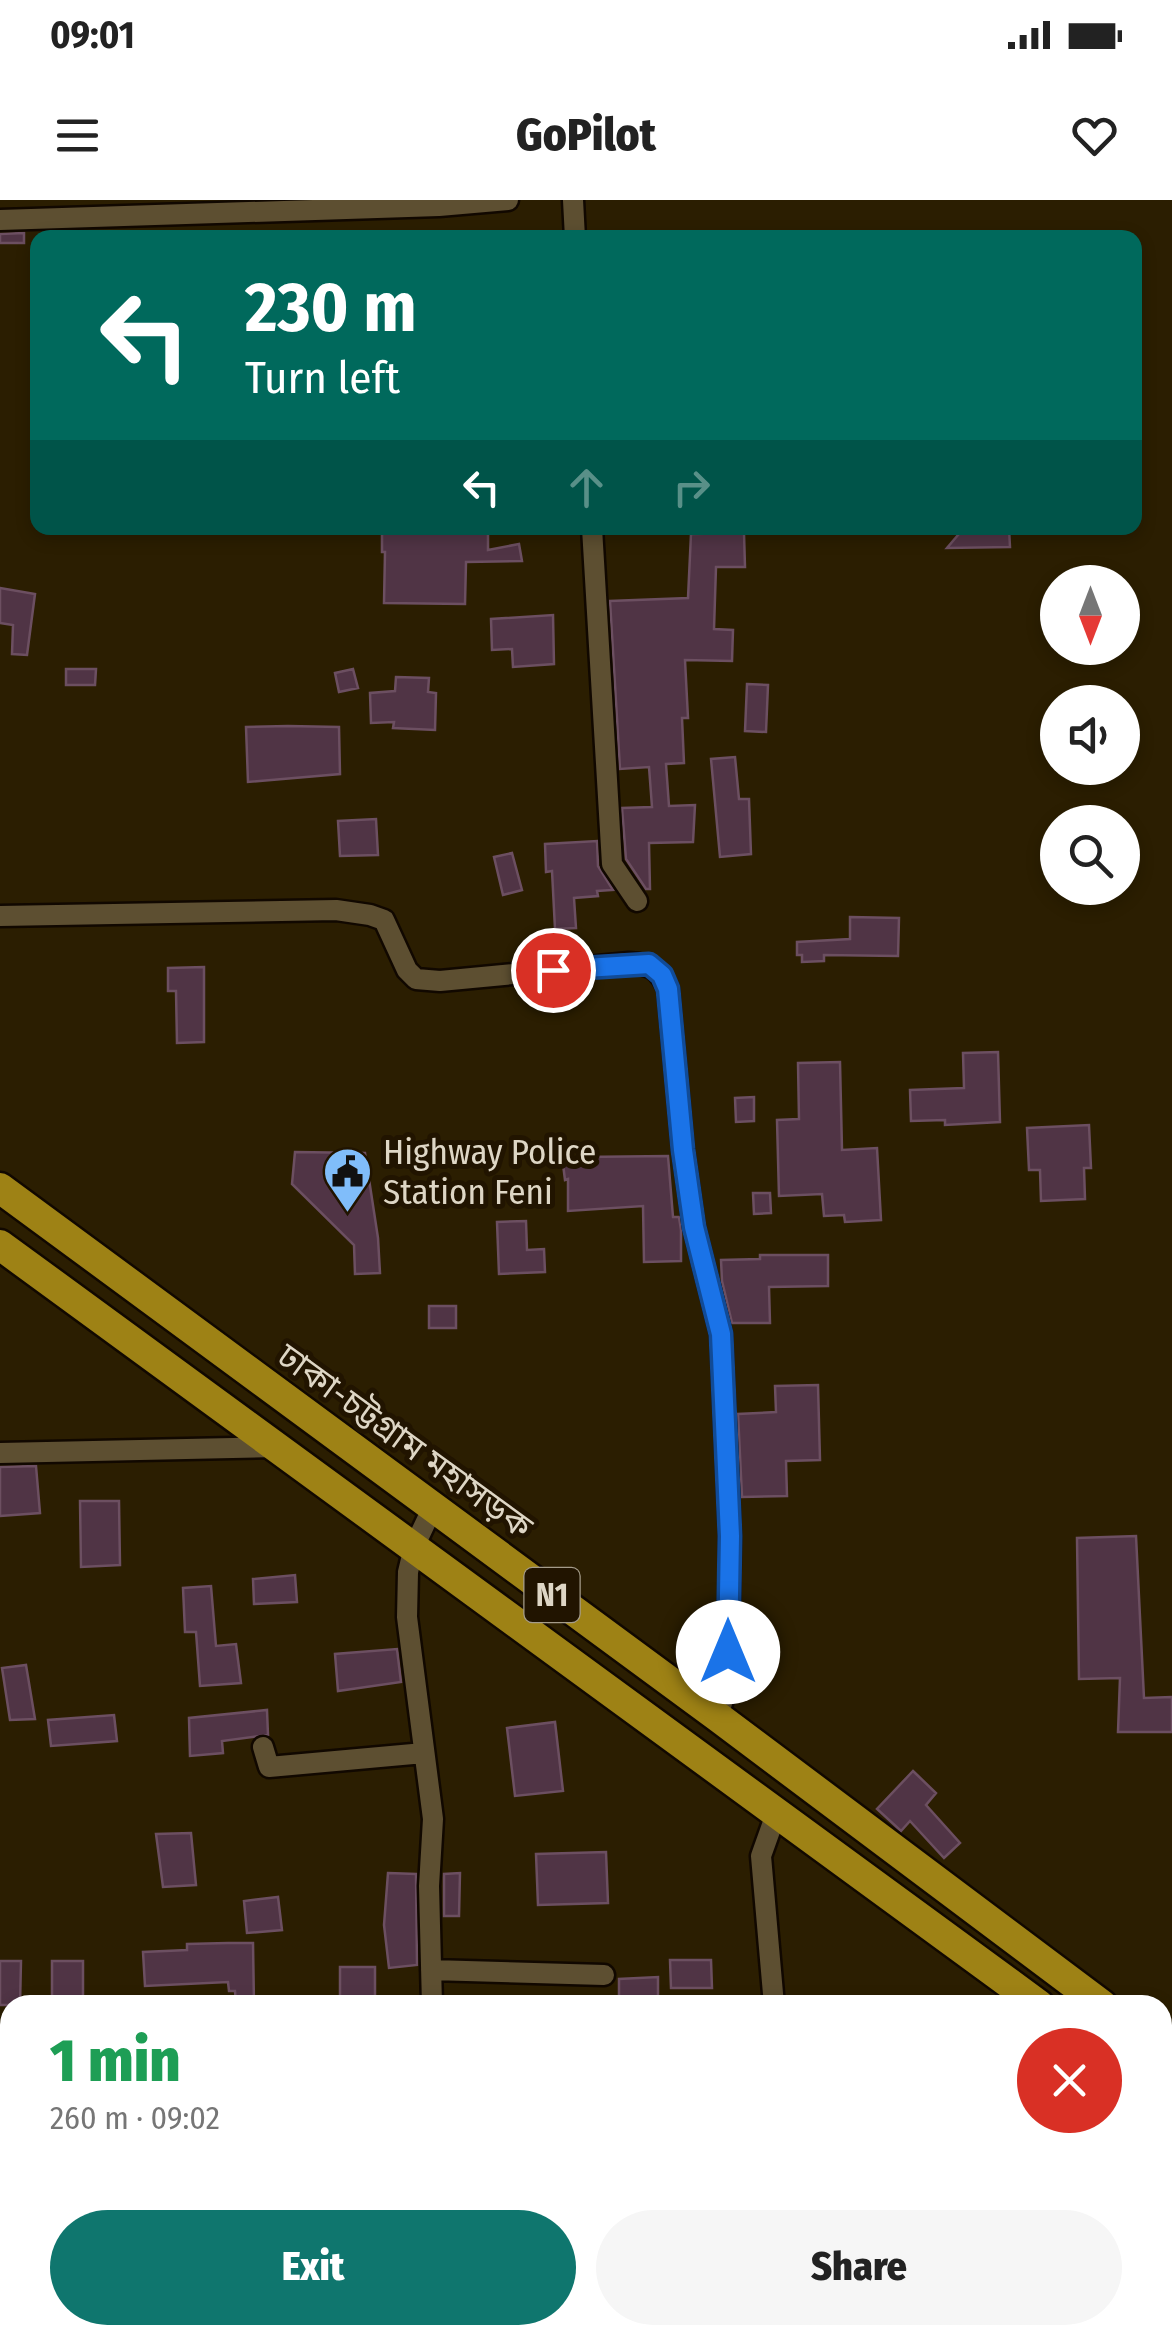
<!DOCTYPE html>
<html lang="en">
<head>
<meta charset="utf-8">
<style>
  body { margin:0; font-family:"Fira Sans Condensed","Noto Sans Bengali",sans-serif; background:#f6f6f6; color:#222; height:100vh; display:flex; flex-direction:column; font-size:38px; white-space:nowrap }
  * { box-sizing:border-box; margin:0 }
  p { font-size:32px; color:#767676 }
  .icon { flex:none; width:55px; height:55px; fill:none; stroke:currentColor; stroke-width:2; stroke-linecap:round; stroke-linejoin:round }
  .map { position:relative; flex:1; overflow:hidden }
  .side { position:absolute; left:0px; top:1795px; width:1172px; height:350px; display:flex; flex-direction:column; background:#fff; border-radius:30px 30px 0 0; box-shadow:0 5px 15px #0003 }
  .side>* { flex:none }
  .guide { position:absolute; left:30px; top:30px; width:1112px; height:305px; border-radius:20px; box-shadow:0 5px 15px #0003; background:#00695c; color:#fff; overflow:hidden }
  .needle { width:65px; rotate:180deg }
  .tools { position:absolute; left:1040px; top:365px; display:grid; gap:20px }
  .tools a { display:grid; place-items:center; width:100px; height:100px; border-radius:50%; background:#fff; box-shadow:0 5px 15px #0003; font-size:50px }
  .pin { position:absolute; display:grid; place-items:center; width:85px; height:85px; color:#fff; margin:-42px; border:5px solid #fff; border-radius:50%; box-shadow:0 2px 10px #0007 }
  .me { position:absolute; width:110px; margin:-55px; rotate:0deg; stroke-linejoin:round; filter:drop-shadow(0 0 8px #0008) }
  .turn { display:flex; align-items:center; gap:35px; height:210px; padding:0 50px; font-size:45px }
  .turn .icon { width:130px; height:130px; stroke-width:2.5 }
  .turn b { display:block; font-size:70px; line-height:85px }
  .lanes { display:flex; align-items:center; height:95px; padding:0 50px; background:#0003; justify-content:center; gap:50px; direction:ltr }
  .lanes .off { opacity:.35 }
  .round { display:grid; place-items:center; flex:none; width:105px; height:105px; border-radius:52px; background:#f6f6f6 }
  .headline { display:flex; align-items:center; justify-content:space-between; height:170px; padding:0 50px }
  h1 { font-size:60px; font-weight:800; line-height:75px; color:#1e9e55 }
  .action { display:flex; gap:20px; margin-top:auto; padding:20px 50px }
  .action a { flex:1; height:115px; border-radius:60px; background:#0f766e; color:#fff; font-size:40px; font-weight:800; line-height:115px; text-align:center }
  .action a+a { background:#f6f6f6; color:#222 }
  .status { display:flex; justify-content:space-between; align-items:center; height:70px; padding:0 50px; background:#fff; direction:ltr }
  .status svg { height:28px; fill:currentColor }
  header { display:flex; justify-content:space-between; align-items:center; height:130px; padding:0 50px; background:#fff; font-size:45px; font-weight:800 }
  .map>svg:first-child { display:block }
  .built { fill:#352500 }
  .building { fill:#503445; stroke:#6c4f61; stroke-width:2.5 }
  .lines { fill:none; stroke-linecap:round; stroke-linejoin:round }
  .minor-casing { stroke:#110800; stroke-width:25 }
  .trunk-casing { stroke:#110800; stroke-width:35 }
  .minor { stroke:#5d4f31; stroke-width:20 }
  .trunk { stroke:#9e8215; stroke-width:30 }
  .route-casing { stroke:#114b97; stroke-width:25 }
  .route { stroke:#1a73e8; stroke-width:18 }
  .labels { text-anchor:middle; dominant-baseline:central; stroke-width:10; stroke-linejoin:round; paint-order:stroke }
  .shield { fill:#211400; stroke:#a59c8a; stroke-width:2.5 }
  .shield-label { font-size:32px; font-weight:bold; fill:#ded6c5 }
  .poi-label { font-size:35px; fill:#ded6c5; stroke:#211400; text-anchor:start }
  .street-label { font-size:35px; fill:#ded6c5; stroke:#211400 }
</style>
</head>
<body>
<div class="status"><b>09:01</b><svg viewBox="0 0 49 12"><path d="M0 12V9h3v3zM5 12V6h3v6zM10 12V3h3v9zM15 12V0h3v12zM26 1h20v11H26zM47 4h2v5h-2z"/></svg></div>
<header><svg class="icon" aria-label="menu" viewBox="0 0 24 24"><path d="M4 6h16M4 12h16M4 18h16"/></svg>GoPilot<svg class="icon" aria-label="heart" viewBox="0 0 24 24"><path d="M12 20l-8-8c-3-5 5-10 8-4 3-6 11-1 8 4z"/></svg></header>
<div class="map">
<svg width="1172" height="2145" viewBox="0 0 1172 2145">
  <rect width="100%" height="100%" fill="#2b1e01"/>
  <!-- built -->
  <path class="built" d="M352,2135H481V2145H353Z"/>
  <!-- building -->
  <path class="building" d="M24,33V43H0V34Z
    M458,328V332L488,331V350L519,344L522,361L466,362L465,404L384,403L385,352H382V330Z
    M964,328H1009L1010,347L947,348Z
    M744,333L745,367H716L714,429L733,430L732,461L685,460L688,518H682L684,563L666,564L669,606L695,605L693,642L649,643L650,689H646L626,659L622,608L652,607L649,567L620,569L610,401L688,398L691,334Z
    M0,388L35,394L27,455L12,454L13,425L0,423Z
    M553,415L554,464L513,467L512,449L492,450L491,419Z
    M66,469H96L95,485H66Z
    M353,469L358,488L339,492L335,473Z
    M396,477L429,478L428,492L436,493L435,530L393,528L394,522L371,523L370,493L395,491Z
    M747,484L768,485L766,532L745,531Z
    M288,526L339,527L340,574L248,582L246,527Z
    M735,557L739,599H749L751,654L720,657L711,559Z
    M376,619L378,655L340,656L338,621Z
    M597,641L598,666L613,690L597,691L598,696L574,698L576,728L555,729L552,671L546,672L545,644Z
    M512,653L522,690L503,695L494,657Z
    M850,717L899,718L898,756L824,755V761L802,762V755H797V742L850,739Z
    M204,767V842L177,843L176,791H168V768Z
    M998,852L1000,922L945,925V920L911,921L910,890L964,888L963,853Z
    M840,862L842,950L877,948L881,1020L845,1022L844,1015L824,1016L822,994L779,996L777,920L799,919L798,863Z
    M754,897V921L736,922L735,898Z
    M1089,925L1091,968H1084L1085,999L1041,1001L1040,970H1029L1027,928Z
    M295,952L365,953L378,1038L380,1073L355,1074L354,1045L292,984Z
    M668,956L673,1017H679L681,1030V1061L644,1062L643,1006L568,1011V979L565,980L563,964L583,962L582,957Z
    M753,993H770L771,1013L754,1014Z
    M526,1021L527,1050L544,1049L545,1072L499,1074L497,1022Z
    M760,1055H828V1086L769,1087L770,1123H732L722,1081L721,1060L760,1059Z
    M429,1106H456V1128H429Z
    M818,1185L820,1260L786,1261L787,1296L742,1297L738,1214L776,1212L775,1186Z
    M36,1266L40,1313L0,1316V1267Z
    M80,1301H119L120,1365L81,1367Z
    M1136,1336L1144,1498L1172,1497V1532H1118L1120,1478L1079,1479L1077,1338Z
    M295,1375L297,1402L254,1404L253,1379Z
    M211,1386L216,1446L236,1444L241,1483L200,1486L196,1432H185L183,1388Z
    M397,1449L401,1482L338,1491L335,1454Z
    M26,1465L35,1519L10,1520L2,1468Z
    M267,1510L268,1535L222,1541L223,1553L190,1556L189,1518Z
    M114,1515L117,1541L51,1546L48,1520Z
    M555,1522L563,1591L515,1596L507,1528Z
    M913,1571L936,1593L926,1605L960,1643L944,1658L910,1621L901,1631L877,1609Z
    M191,1633L196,1685L163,1687L156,1634Z
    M606,1652L608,1703L538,1705L536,1654Z
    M388,1673L416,1674L417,1765L389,1768L384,1725Z
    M460,1673L459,1716H444V1674Z
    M278,1697L282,1730L247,1733L244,1701Z
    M228,1743H253L254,1805H236L235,1791H229L228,1782L145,1786L143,1752L187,1750V1744Z
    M670,1760H711L712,1788H671Z
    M0,1761H21L20,1805H0Z
    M52,1761H83V1805H52Z
    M340,1767H375V1805H340Z
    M658,1777V1805H619V1779Z"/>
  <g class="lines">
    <defs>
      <path id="minor" d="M573,0L575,38
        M0,20L439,6L508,0
        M592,328L612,664L637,701
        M0,716L336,710L370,715L384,720L407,770L416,779L440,781L629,763C651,764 659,769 668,789L683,950L694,1027L721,1134L730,1336L728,1482L718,1517
        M0,1253L275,1247
        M432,1309L414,1347L408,1372L407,1417L433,1619L429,1686L432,1805
        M263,1547L269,1567L424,1553
        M431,1770L604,1775
        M774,1805L761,1656L776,1614
        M122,2135L123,2145"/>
      <path id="trunk" d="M0,988L718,1517L1102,1805
        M0,1045L1039,1805
        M1162,1849L1172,1856
        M1162,1894L1172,1901"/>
    </defs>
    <!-- minor casing -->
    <use href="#minor" class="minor-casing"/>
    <!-- trunk casing -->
    <use href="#trunk" class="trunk-casing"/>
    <!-- minor -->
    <use href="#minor" class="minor"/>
    <!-- trunk -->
    <use href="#trunk" class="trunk"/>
  </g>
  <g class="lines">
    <defs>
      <path id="route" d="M553,770L649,764L662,775L668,789L683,950L694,1027L721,1134L730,1336L728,1452"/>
    </defs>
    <!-- route casing -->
    <use href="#route" class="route-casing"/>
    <!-- route -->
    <use href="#route" class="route"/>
  </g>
  <!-- icons -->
  <defs>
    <symbol id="civic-pin" viewBox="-11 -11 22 30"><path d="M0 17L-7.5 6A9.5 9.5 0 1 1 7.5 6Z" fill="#80bdfa" stroke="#211400"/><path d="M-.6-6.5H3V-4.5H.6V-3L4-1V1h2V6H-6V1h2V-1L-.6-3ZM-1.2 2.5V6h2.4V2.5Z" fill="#111"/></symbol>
  </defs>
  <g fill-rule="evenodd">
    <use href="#civic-pin" x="320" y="944" width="55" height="75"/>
  </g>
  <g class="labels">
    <!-- shield labels -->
    <rect class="shield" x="524.5" y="1368" width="55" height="54" rx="8"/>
    <g class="shield-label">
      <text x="552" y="1395">N1</text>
    </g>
    <!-- poi labels -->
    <g class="poi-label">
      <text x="383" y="952">Highway Police<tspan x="383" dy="40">Station Feni</tspan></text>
    </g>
    <!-- street labels -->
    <g class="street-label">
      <text transform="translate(405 1241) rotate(36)">ঢাকা-চট্টগ্রাম মহাসড়ক</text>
    </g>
  </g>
</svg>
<div class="tools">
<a><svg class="needle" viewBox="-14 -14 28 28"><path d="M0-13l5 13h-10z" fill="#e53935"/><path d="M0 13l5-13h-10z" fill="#767676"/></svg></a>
<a><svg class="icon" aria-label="sound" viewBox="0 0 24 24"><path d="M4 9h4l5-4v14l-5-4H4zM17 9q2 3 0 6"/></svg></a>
<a><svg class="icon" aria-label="search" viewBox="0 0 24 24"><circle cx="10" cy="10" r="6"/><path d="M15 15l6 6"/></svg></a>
</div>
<div class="pin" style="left:553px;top:770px;background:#d93025"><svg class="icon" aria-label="arrive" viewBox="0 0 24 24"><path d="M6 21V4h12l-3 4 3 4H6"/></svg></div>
<svg class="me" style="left:728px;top:1452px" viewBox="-20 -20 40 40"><circle r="19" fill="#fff"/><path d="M0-13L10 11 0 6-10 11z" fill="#1a73e8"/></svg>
<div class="guide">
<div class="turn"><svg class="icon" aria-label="left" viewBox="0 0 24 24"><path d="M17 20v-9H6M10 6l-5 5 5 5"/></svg><div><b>230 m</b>Turn left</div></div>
<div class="lanes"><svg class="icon" aria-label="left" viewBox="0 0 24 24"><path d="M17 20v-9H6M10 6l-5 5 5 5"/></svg><svg class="icon off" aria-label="ahead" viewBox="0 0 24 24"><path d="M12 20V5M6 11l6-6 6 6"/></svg><svg class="icon off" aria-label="right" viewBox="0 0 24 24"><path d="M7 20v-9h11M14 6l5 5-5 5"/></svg></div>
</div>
<section class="side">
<div class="headline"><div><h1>1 min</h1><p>260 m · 09:02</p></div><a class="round" style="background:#d93025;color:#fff"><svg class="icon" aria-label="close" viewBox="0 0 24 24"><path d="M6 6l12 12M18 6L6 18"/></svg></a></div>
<div class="action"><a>Exit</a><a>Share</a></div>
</section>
</div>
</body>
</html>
